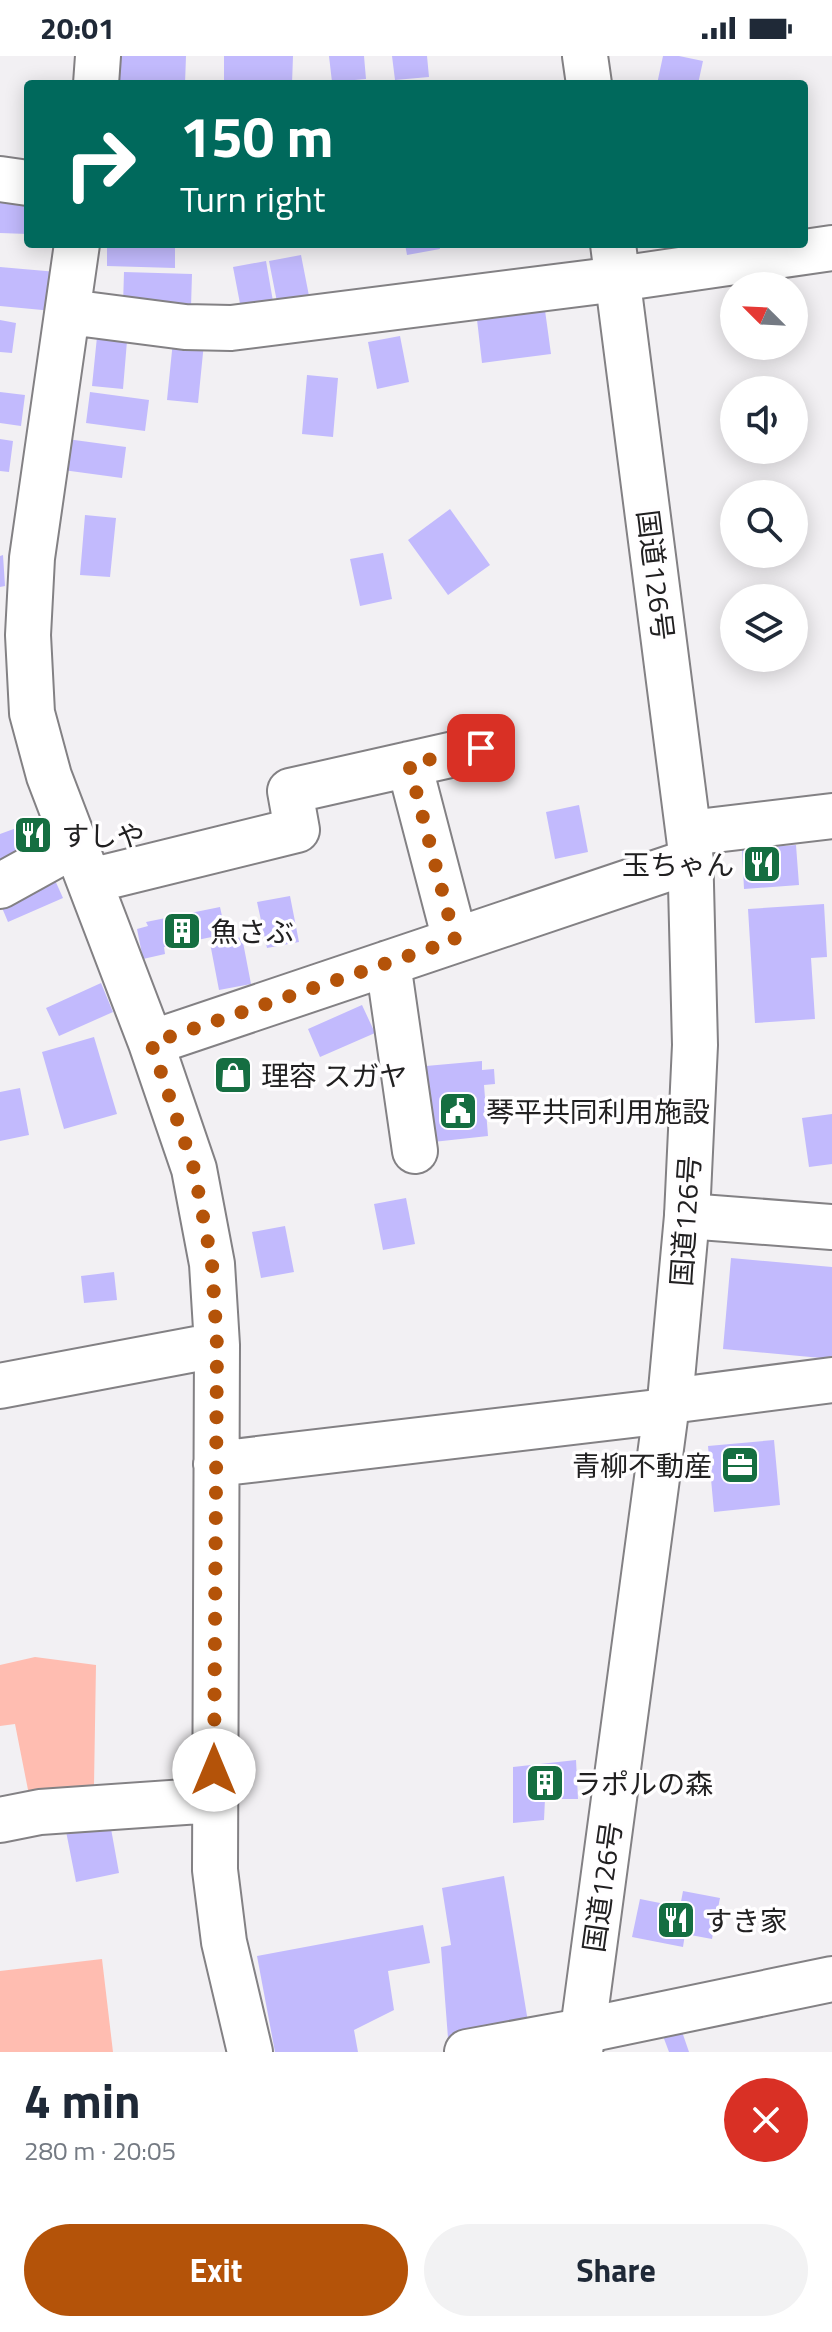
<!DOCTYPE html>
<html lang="en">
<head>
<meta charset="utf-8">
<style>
  body { margin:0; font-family:"Titillium Web","Noto Sans JP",sans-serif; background:#f2f2f3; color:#1f2937; height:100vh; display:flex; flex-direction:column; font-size:30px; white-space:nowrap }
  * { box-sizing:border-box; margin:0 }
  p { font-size:26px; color:#747a83 }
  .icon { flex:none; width:44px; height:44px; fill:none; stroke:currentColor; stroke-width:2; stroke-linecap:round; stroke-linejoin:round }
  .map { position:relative; height:1996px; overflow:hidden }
  .panel { display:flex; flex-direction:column; background:#fff; flex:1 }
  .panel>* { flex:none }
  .hud { position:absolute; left:24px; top:24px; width:784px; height:168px; border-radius:8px; box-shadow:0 4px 20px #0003; background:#00695c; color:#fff; overflow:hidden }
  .needle { width:52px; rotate:294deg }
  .tools { position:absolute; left:720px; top:216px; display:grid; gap:16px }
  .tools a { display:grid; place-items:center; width:88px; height:88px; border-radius:50%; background:#fff; box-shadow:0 4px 20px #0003; font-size:40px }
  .pin { position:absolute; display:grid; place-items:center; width:68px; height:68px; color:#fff; margin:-34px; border-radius:16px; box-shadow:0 4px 12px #0006 }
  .me { position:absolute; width:88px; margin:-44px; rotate:0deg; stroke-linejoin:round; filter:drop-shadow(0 0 6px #0008) }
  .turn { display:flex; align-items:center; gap:28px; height:168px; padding:0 24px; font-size:36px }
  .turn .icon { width:104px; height:104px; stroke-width:2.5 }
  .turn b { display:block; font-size:56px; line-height:68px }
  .round { display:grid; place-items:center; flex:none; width:84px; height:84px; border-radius:42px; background:#f2f2f3 }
  .overview { display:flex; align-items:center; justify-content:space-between; height:136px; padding:0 24px }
  h1 { font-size:48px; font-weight:700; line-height:60px }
  .button { display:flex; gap:16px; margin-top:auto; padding:16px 24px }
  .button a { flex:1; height:92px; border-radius:48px; background:#b45309; color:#fff; font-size:32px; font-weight:700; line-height:92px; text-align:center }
  .button a+a { background:#f2f2f3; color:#1f2937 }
  .status { display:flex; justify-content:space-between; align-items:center; height:56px; padding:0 40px; background:#fff; direction:ltr }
  .status svg { height:22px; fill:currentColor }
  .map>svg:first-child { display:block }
  .green { fill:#ffbdb1 }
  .building { fill:#c2bafd }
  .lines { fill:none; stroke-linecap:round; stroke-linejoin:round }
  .minor-casing { stroke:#838184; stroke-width:48 }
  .highway-casing { stroke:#838184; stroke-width:48 }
  .minor { stroke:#fff; stroke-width:44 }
  .highway { stroke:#fff; stroke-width:44 }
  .route { stroke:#b45309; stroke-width:14; stroke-dasharray:0 25.2 }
  .labels { text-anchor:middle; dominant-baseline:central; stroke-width:7; stroke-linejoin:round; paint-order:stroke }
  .street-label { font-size:28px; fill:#212021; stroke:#fffeff }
  .poi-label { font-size:28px; fill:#212021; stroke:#fffeff; text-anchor:start }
</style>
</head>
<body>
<div class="status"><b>20:01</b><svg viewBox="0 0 49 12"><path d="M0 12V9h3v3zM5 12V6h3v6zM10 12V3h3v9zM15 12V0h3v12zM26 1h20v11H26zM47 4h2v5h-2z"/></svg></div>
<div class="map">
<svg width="832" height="1996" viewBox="0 0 832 1996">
  <rect width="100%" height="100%" fill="#f2f0f3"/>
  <!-- green -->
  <path class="green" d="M35,1601L96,1609L94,1729L30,1744L15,1668L0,1670V1609Z
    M102,1903L113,1996H0V1915Z"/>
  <!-- building -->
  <path class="building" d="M118,0H186L185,28H117Z
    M224,0H293L292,28L224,25Z
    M329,0H364L366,23L332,26Z
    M392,0H427L429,21L395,24Z
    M663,0H679L703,5L698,28H657Z
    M0,137L28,146V178L0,177Z
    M107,188H175V212L107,210Z
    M405,188H439L440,193L407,199Z
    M301,199L310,245L278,251L269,205Z
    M266,205L274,251L242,258L233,211Z
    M0,211L57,216L53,255L0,250Z
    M124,216L192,218L191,251L123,249Z
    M544,247L551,298L482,307L476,255Z
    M0,264L16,267L12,297L0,296Z
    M98,271L128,273L123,333L92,330Z
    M400,280L409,326L377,333L368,286Z
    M173,285L204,287L198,347L167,344Z
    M307,319L338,322L333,381L302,378Z
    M0,336L25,339L21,370L0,367Z
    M90,336L149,344L145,375L86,367Z
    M0,383L13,385L9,416L0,415Z
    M67,383L126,391L122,422L63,414Z
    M450,453L490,509L448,539L408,484Z
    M85,459L116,462L110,521L80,519Z
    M383,497L392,543L360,550L350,503Z
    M3,499L5,530L0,531V500Z
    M579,749L588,796L555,803L546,756Z
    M41,763L49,787L0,806V778Z
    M796,789L799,829L744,833L742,793Z
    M50,813L63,842L8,866L0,847Z
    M290,840L299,886L267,892L257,846Z
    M824,848L827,901L811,902L815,963L755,967L748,853Z
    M220,851L226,878L164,891L165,898L143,903L137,873L148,870L146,866Z
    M242,881L251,928L219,934L210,887Z
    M101,927L113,956L59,980L46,952Z
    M362,949L375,977L320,1001L308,973Z
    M94,981L117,1058L64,1073L42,996Z
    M482,1005V1014L494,1013L495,1028L484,1029L488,1080L433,1086L426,1010Z
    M20,1032L29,1079L0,1085V1036Z
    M832,1058V1108L809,1111L802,1062Z
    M406,1142L415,1188L383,1194L374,1148Z
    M285,1170L294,1216L261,1222L252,1176Z
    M731,1202L832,1211V1303L723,1293Z
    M114,1216L117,1244L84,1247L81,1220Z
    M774,1384L780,1449L714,1456L708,1390Z
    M576,1704L578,1743H545L544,1764L513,1767V1711Z
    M108,1756L119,1817L76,1826L64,1765Z
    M504,1820L528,1966L448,1982L441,1891L451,1889L442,1832Z
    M683,1835L720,1842L712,1883L685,1878L683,1891L632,1881L640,1843L680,1851Z
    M423,1869L430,1907L388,1915L394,1954L354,1974L358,1996H275L257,1900Z
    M678,1964L689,1996H669L660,1972Z"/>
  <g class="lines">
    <defs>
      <path id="minor" d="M96,28L98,0
        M0,123L28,127
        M77,188L32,502L28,579L32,657L49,720L151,987L194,1113L212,1208L217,1289L215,1814L224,1886L250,1996
        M69,256L185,271L231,272L618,223L832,192
        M409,708L455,884
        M689,777L832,760
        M90,825L297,774L290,735L481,692
        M0,830L76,788
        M388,907L415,1095
        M151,987L691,805
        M687,1160L832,1171
        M0,1330L217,1289
        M670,1345L832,1324
        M216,1408L666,1355
        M0,1764L40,1756L214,1744
        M467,1996L582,1975L832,1923"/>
      <path id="highway" d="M585,0L589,28
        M580,1996L666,1355L670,1345L687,1160L695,989L690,789L613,188"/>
    </defs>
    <!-- minor casing -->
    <use href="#minor" class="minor-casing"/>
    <!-- highway casing -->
    <use href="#highway" class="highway-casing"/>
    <!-- minor -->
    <use href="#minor" class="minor"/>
    <!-- highway -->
    <use href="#highway" class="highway"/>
  </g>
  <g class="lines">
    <!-- route -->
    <path class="route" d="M214,1714L217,1289L212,1208L194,1113L151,987L455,884L409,708L481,692"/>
  </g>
  <!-- icons -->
  <defs>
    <symbol id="restaurant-square" viewBox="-11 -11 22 22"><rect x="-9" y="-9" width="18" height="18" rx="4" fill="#156e41" stroke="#fffeff"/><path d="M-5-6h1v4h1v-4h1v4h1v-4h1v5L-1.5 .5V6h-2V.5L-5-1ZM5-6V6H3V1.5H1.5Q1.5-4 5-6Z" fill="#fff"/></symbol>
    <symbol id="building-square" viewBox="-11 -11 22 22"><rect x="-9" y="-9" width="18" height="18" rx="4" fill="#156e41" stroke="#fffeff"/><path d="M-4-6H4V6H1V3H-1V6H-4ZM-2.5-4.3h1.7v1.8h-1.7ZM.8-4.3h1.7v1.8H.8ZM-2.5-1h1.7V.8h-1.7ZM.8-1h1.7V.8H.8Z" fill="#fff"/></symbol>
    <symbol id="shop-square" viewBox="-11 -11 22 22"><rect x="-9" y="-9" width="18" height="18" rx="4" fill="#156e41" stroke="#fffeff"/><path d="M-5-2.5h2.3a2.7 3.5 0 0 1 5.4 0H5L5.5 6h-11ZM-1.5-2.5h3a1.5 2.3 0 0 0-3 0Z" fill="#fff"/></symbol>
    <symbol id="civic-square" viewBox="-11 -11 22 22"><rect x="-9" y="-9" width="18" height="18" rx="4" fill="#156e41" stroke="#fffeff"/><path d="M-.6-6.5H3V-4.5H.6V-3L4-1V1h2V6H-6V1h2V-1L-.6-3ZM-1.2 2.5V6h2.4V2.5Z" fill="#fff"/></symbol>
    <symbol id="office-square" viewBox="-11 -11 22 22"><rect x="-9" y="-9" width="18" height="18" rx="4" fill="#156e41" stroke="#fffeff"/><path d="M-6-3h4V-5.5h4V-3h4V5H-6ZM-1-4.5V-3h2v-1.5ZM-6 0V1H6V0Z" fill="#fff"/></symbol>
  </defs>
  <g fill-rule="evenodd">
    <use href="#restaurant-square" x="11" y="757" width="44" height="44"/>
    <use href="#restaurant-square" x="740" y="786" width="44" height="44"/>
    <use href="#building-square" x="160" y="853" width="44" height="44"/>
    <use href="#shop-square" x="211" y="997" width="44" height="44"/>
    <use href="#civic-square" x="436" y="1033" width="44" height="44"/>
    <use href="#office-square" x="718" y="1387" width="44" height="44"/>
    <use href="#building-square" x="523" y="1705" width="44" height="44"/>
    <use href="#restaurant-square" x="654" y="1842" width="44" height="44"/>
  </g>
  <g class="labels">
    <!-- street labels -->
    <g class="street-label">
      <text transform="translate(656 519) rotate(83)">国道126号</text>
      <text transform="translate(685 1165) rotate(-86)">国道126号</text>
      <text transform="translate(602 1831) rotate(-82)">国道126号</text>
    </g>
    <!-- poi labels -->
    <g class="poi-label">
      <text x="61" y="779">すしや</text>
      <text x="734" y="808" text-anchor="end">玉ちゃん</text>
      <text x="210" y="875">魚さぶ</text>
      <text x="261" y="1019">理容 スガヤ</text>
      <text x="486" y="1055">琴平共同利用施設</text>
      <text x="712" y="1409" text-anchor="end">青柳不動産</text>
      <text x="573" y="1727">ラポルの森</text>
      <text x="704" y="1864">すき家</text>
    </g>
  </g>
</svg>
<div class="tools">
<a><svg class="needle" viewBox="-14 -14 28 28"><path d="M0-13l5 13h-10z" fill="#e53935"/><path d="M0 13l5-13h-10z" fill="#747a83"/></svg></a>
<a><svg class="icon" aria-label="sound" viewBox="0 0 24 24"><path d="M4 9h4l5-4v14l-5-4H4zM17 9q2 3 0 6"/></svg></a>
<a><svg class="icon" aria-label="search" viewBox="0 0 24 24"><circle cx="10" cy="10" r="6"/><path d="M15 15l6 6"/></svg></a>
<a><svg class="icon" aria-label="layers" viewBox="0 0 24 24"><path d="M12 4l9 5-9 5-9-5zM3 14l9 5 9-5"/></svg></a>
</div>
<div class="pin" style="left:481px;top:692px;background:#d93025"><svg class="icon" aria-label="arrive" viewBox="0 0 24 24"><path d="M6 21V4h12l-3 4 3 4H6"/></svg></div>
<svg class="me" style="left:214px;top:1714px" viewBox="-20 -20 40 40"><circle r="19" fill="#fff"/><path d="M0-13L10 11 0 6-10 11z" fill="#b45309"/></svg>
<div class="hud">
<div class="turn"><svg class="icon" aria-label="right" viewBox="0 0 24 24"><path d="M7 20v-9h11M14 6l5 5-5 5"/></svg><div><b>150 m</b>Turn right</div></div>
</div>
</div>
<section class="panel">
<div class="overview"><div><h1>4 min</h1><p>280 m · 20:05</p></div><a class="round" style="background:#d93025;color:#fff"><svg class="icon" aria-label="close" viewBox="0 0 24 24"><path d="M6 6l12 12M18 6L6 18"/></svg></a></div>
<div class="button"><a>Exit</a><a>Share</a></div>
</section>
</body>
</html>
